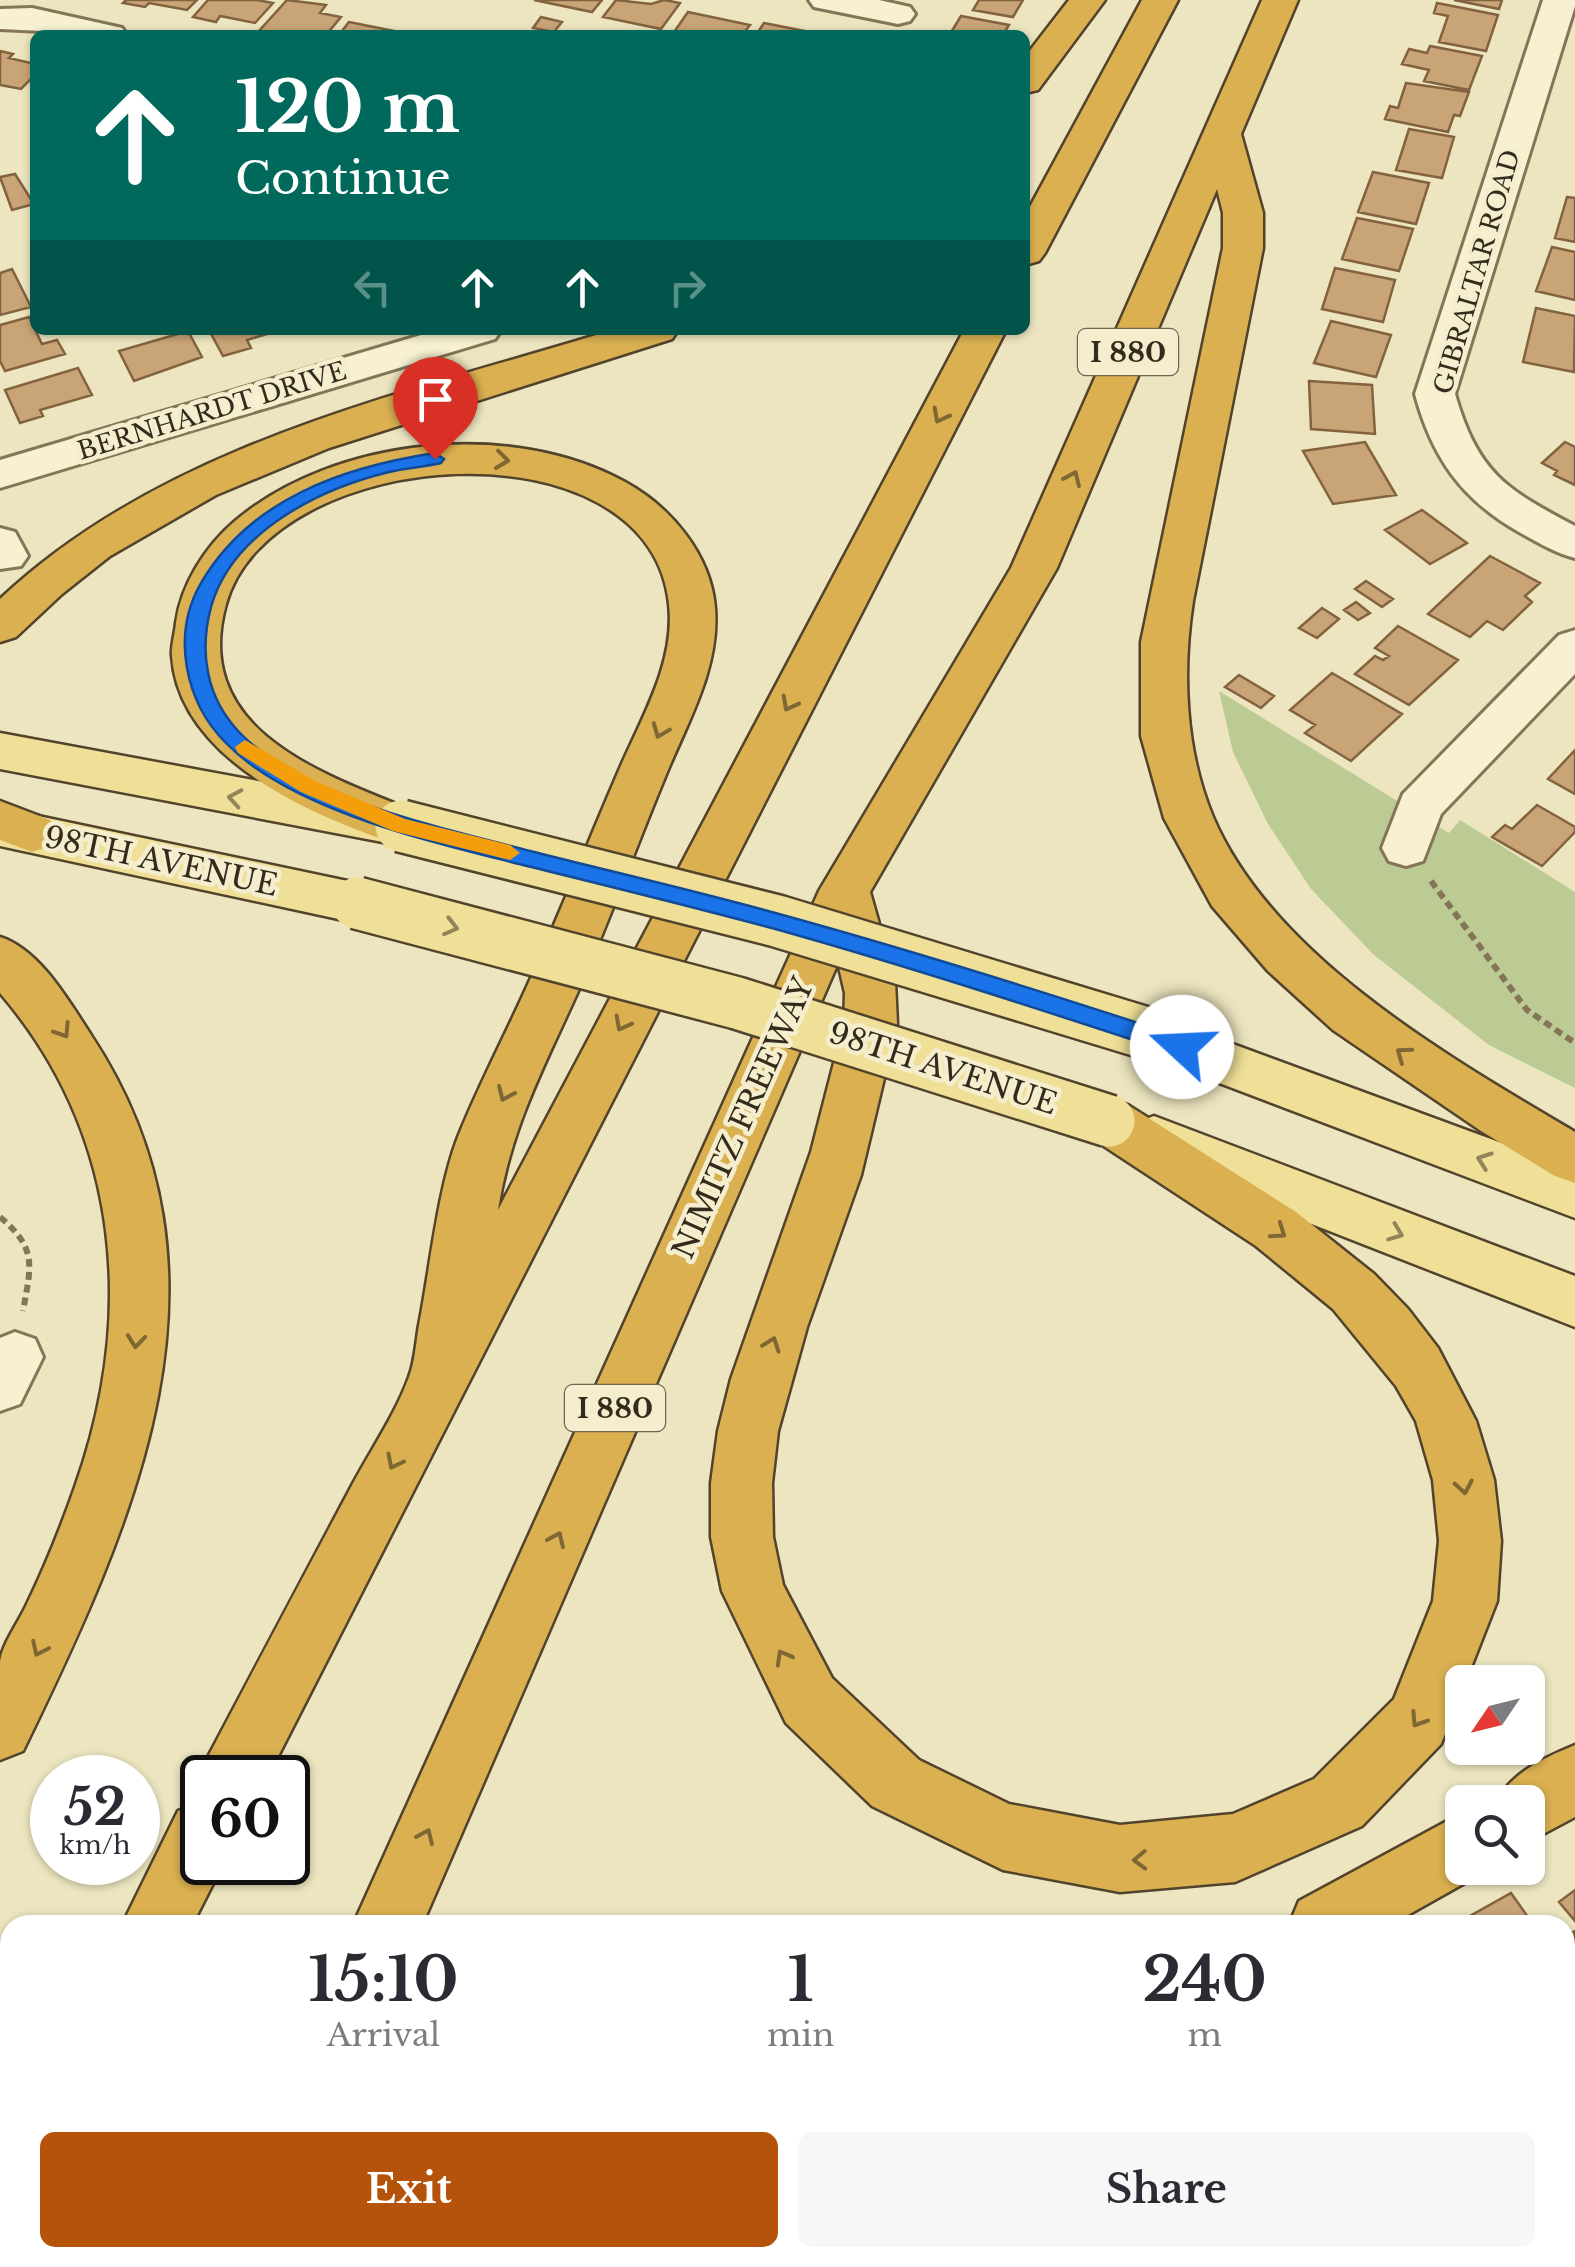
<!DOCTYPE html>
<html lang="en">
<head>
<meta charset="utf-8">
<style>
  body { margin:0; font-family:"Libre Baskerville",serif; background:#f7f7f7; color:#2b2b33; height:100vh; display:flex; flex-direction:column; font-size:38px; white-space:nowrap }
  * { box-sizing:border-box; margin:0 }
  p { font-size:32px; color:#7c7c81 }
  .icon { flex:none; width:55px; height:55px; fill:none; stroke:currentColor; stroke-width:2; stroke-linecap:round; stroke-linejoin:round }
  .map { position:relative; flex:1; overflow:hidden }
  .sheet { position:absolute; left:0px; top:1915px; width:1575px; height:352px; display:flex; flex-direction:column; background:#fff; border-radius:30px 30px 0 0; box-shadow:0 2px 8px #0004 }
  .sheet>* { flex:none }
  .hud { position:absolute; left:30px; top:30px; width:1000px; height:305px; border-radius:15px; box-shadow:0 2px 8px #0004; background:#00695c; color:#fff; overflow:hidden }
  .needle { width:65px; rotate:235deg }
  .tools { position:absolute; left:1445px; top:1665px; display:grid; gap:20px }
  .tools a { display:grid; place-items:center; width:100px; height:100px; border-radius:15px; background:#fff; box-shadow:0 2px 8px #0004; font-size:50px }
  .speed { position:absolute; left:30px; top:1755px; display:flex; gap:20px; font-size:50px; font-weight:700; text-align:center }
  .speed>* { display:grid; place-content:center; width:130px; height:130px; border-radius:50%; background:#fff; box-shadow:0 2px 8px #0004; line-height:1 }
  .speed small { font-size:25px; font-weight:400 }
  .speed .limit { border:5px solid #111; border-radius:15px; background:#fff; color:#111 }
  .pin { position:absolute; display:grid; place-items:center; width:85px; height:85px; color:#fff; margin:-102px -42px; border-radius:50% 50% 50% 0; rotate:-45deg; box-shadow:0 0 10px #0007 }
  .pin .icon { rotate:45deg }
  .me { position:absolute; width:110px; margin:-55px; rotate:290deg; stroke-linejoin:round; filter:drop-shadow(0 0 8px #0008) }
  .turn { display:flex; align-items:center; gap:35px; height:210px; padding:0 40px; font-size:45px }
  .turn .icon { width:130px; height:130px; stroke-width:2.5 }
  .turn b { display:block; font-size:70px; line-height:85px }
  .lanes { display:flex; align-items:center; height:95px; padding:0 40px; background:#0003; justify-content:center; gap:50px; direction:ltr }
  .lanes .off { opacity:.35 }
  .eta { display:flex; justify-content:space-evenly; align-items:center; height:170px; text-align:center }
  .eta b { font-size:60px; font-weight:700; line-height:70px }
  .cta { display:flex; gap:20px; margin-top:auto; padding:20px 40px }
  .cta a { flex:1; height:115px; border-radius:15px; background:#b45309; color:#fff; font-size:40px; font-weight:700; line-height:115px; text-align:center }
  .cta a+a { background:#f7f7f7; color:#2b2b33 }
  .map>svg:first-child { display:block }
  .green { fill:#bcca94 }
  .building { fill:#c9a476; stroke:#83633f; stroke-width:2.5 }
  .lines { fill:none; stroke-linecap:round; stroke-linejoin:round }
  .street-casing { stroke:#847558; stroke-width:6 }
  .primary-casing { stroke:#52432d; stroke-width:5 }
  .highway-casing { stroke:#52432d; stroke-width:5 }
  .path { stroke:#847558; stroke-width:6; stroke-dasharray:8 5; stroke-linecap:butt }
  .street { fill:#f7f1d2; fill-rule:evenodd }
  .primary { fill:#efdf97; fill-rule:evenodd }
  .highway { fill:#dab051; fill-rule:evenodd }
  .primary-bridge-casing { stroke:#52432d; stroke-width:56; stroke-linecap:butt }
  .primary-bridge { stroke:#efdf97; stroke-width:51 }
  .oneway { stroke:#7f6734 }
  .oneway2 { stroke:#92855a }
  .route { fill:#1a73e8; stroke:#114b97; stroke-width:2.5 }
  .slow { fill:#f59e0b }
  .labels { text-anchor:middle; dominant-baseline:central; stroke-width:9; stroke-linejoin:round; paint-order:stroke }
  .far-street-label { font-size:25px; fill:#342b1c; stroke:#f4eecf }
  .shield { fill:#f4eecf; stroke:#6e6652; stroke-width:2.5 }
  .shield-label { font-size:28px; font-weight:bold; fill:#342b1c }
  .street-label { font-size:30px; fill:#342b1c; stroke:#f4eecf }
</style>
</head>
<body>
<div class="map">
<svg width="1575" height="2267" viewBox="0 0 1575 2267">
  <rect width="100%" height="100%" fill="#ece5bf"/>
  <!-- green -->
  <path class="green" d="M1219,691L1449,833L1460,820L1575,892V1088L1489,1045L1374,955L1311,889L1268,824L1233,752Z"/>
  <!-- building -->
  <path class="building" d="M126,0H197L187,10L149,3L145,7L123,3Z
    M208,0H257L273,3L255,23L220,16L216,22L193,17Z
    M287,0L326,5L320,13L341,17L326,35L259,31Z
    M534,0H602L592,12Z
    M616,0L651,4L664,0L680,3L661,29L603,17Z
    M979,0H1023L1013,17L973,10Z
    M1454,0H1502L1499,9Z
    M1437,3L1498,15L1486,51L1439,42L1448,16L1434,13Z
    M688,12L750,25L742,35L674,32Z
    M961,16L1009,25L1003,35L950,34Z
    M541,17L562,22L554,32L533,28Z
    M349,22L409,34L339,35Z
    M764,23L825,35H756Z
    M1430,46L1482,56L1469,90L1424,81L1429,70L1402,64L1409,49L1427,53Z
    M0,51L13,54L9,58L35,64V75L21,89L0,85Z
    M1406,83L1469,92L1460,116L1454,115L1448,132L1385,119L1390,106L1398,108Z
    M1409,129L1454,137L1442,178L1396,170Z
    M1373,172L1429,183L1416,224L1358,212Z
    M15,174L34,204L12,210L0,177Z
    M1567,197L1575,198V242L1555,238Z
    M1357,218L1413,229L1399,271L1342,259Z
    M1552,247L1575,252V300L1536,291Z
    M1335,268L1395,280L1383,322L1322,309Z
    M12,269L31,307L0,315V273Z
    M1536,308L1575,316L1574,372L1523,362Z
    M29,317L42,344L57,340L65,354L5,371L0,361V325Z
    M1331,321L1391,335L1376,377L1314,363Z
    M209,330H280L247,340L251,348L223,356Z
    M188,331L202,357L134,381L119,351Z
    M78,368L92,395L40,410L43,416L20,423L5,390Z
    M1309,381L1372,385L1375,434L1311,429Z
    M1365,442L1396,495L1333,504L1303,451Z
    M1565,442L1575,447V485L1554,475L1557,471L1542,463Z
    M1422,510L1467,543L1430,564L1385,530Z
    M1490,556L1540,583L1525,596L1532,602L1503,630L1487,621L1470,637L1428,614Z
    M1366,581L1393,599L1382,607L1355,589Z
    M1356,602L1370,613L1358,620L1344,610Z
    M1322,608L1339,619L1317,638L1299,628Z
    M1398,626L1458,660L1409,705L1355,674L1375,656L1383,660L1389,656L1375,648Z
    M1332,673L1402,714L1351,761L1305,733L1315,725L1290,710Z
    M1239,675L1274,696L1261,708L1225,687Z
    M1575,750V794L1548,779Z
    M1537,805L1575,827V832L1542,866L1492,837L1505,825L1512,829Z
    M1575,1890V1921L1559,1902Z
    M1511,1893L1528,1917L1513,1925H1454Z
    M1575,1931V2078L1565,2062V1937Z
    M1094,2258H1232L1238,2267H1099Z"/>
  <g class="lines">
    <defs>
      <path id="street" d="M809,0H879L910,7L915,14L910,21L898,24L814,7Z
        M1543,0H1575V6L1455,394C1478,473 1505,489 1575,526V558C1555,553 1537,542 1519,532C1461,499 1432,457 1415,394Z
        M32,8L122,28L127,35L0,29V9Z
        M438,330H501L495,339L0,488V460Z
        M0,528L15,532L28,556L21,566L0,569Z
        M1575,630V674L1441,814L1423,861L1406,866L1389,861L1382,848L1403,794L1559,635Z
        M15,1332L35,1339L43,1357L20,1404L0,1411V1338Z
        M1575,2228V2267H1534L1538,2258H1565V2233Z"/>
      <path id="primary" d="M0,733L388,805L406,811L413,824L406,837L388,843L0,769Z
        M0,808L357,883L375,889L383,903L375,917L357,923L0,846Z
        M1146,1012L1575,1170V1218L1127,1048L1119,1033L1127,1018Z
        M1154,1116L1575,1276V1327L1135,1155L1126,1139L1135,1123Z"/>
      <path id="highway" d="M1069,0H1105L1038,90L1025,93V57Z
        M1142,0H1178L1045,253L1039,261L1025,265V216Z
        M1262,0H1298L1241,134L1263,213V248L1193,601C1182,672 1185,750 1213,817C1273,957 1450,1058 1575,1132V1183L1555,1176L1481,1131L1333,1030L1268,971L1212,906L1164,818L1141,736V642L1223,248V213L1217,189L1057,568L870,892L895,980L897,1024L861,1175L807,1327L778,1431L772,1483L773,1537L783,1585L832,1678L919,1760L1009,1804L1120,1825L1233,1814L1314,1779L1394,1699L1433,1601L1439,1541L1433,1480L1416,1421L1396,1386L1333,1309L1256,1246L1090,1137L1082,1121L1090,1105L1109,1098L1128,1105L1296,1212L1374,1274L1408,1309L1438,1348L1476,1421L1494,1480L1501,1541L1497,1601L1441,1744L1362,1826L1235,1882L1120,1892L1003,1870L872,1806L786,1723L722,1591L711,1537V1483L718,1431L731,1379L811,1152L844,1024L845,993L838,963L422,1925H353L819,891L1011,568Z
        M613,330H678L672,339L329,448L216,495L110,556L62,594L16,637L0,642V599C166,443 401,395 613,330Z
        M964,330H1006L267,1778H202V1787L199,1778L209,1755C255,1667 302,1579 349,1491C368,1454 395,1416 409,1377C415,1362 416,1342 419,1325C430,1269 438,1188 458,1137C479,1084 506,1034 529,982C560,914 587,844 617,775C639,722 676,664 669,604C649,417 271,444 226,604C190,732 325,775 419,813L426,826L419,839L401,845C316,818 179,760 172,656C171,646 175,634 176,623C181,585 205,547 234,522C333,437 512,419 625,482C671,507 711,555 715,608C720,668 687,723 665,777C636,847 610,919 579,989C545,1065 511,1126 498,1210Z
        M0,801L50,820L57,833L50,846L32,852L0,840Z
        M0,937C40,950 68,1000 91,1035C249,1274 134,1522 23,1751L0,1760C0,1729 0,1691 0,1661C3,1643 18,1623 26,1606C45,1567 61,1527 75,1487C136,1315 121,1134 0,993Z
        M1575,1745V1817L1528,1842V1802H1497C1510,1773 1546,1757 1575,1745Z
        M202,1801V1862H224L192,1925H122L178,1811Z
        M1462,1813V1868H1487L1486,1871L1390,1925H1289L1299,1901Z
        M10,2172V2258H20L0,2266V2176Z
        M202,2258H277L273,2267H198Z
        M716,2258H799L795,2267H712Z"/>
    </defs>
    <!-- street casing -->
    <use href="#street" class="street-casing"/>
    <!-- primary casing -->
    <use href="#primary" class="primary-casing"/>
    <!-- highway casing -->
    <use href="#highway" class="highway-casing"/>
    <!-- path -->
    <path class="path" d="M1431,881L1527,1010L1575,1043
      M0,1217C38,1249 31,1266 23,1311"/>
    <!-- street -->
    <use href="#street" class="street"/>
    <!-- primary -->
    <use href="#primary" class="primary"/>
    <!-- highway -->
    <use href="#highway" class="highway"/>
    <defs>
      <path id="primary-bridge" d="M401,826L777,921L1146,1033
        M357,903L737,1003L1109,1121"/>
    </defs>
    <!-- primary-bridge casing -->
    <use href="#primary-bridge" class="primary-bridge-casing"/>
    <!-- primary-bridge -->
    <use href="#primary-bridge" class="primary-bridge"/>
  </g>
  <!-- one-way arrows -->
  <defs><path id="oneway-chevron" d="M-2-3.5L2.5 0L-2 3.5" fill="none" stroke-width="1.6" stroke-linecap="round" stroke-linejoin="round" transform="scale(2.5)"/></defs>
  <g class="oneway">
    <use href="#oneway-chevron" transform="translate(940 416) rotate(118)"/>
    <use href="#oneway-chevron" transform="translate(502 460) rotate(7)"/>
    <use href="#oneway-chevron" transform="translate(1073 478) rotate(-66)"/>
    <use href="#oneway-chevron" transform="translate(789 704) rotate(118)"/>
    <use href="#oneway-chevron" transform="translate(660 731) rotate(112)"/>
    <use href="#oneway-chevron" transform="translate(622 1024) rotate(118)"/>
    <use href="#oneway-chevron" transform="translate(63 1031) rotate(57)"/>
    <use href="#oneway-chevron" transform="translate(1403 1054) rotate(-144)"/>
    <use href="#oneway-chevron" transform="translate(505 1094) rotate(114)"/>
    <use href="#oneway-chevron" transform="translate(1279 1232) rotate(35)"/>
    <use href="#oneway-chevron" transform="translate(136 1341) rotate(96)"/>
    <use href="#oneway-chevron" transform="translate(772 1344) rotate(-70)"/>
    <use href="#oneway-chevron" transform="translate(394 1462) rotate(117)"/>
    <use href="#oneway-chevron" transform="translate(1464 1487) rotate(80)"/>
    <use href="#oneway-chevron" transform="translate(557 1539) rotate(-66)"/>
    <use href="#oneway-chevron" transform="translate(39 1649) rotate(115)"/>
    <use href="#oneway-chevron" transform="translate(783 1657) rotate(-119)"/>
    <use href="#oneway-chevron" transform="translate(1418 1720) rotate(123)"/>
    <use href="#oneway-chevron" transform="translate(426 1836) rotate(-66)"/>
    <use href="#oneway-chevron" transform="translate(1140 1860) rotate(178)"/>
  </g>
  <g class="oneway2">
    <use href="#oneway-chevron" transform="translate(235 798) rotate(-170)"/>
    <use href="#oneway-chevron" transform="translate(451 927) rotate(14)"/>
    <use href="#oneway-chevron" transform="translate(1484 1160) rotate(-160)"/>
    <use href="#oneway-chevron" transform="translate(1396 1233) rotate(21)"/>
  </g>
  <!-- route -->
  <path class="route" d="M435,453L444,459L441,463C424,467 406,468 389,472C319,489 232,532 211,607C199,652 206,697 239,732C303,799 443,828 530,851C613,872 696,891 779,914C917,952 1054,995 1190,1040L1193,1047L1190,1053L1182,1056C1048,1012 914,968 779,930C694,907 608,886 523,865C433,842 292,811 226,743C185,702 171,635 201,583C250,499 343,467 435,453Z"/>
  <!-- slow -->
  <path class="slow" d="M245,740L315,781L405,819L510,845L520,853L510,860L393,831L301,792L238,753L235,747Z"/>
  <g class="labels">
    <!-- far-street labels -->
    <g class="far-street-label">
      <text transform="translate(1477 272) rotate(-74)">GIBRALTAR ROAD</text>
      <text transform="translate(212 411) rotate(-17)">BERNHARDT DRIVE</text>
    </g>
    <!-- shield labels -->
    <g class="shield">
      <rect x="1078" y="329" width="100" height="46" rx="8"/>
      <rect x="565" y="1385" width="100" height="46" rx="8"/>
    </g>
    <g class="shield-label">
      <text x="1128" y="352">I 880</text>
      <text x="615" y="1408">I 880</text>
    </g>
    <!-- street labels -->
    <g class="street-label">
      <text transform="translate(161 861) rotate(12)">98TH AVENUE</text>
      <text transform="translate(943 1068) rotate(18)">98TH AVENUE</text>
      <text transform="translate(743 1118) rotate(-66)">NIMITZ FREEWAY</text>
    </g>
  </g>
</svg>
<div class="tools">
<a><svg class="needle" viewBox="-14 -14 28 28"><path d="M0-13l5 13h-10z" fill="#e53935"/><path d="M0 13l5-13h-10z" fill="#7c7c81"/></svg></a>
<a><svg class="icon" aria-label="search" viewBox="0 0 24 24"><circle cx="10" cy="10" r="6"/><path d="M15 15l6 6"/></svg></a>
</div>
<div class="speed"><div>52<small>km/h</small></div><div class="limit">60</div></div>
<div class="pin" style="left:435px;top:459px;background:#d93025"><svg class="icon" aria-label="arrive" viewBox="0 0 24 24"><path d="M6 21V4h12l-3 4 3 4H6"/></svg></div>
<svg class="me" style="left:1182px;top:1047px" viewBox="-20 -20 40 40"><circle r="19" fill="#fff"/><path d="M0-13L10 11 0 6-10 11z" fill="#1a73e8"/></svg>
<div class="hud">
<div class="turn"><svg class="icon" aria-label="ahead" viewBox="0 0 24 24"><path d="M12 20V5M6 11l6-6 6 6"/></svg><div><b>120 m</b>Continue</div></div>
<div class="lanes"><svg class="icon off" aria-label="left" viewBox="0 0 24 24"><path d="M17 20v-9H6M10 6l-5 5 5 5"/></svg><svg class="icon" aria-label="ahead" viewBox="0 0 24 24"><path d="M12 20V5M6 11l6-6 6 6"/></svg><svg class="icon" aria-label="ahead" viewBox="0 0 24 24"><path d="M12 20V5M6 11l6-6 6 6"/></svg><svg class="icon off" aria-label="right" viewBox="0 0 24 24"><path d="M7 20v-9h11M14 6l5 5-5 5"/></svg></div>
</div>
<section class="sheet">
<div class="eta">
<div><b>15:10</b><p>Arrival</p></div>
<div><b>1</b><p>min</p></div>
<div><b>240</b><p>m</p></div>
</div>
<div class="cta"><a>Exit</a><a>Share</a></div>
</section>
</div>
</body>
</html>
